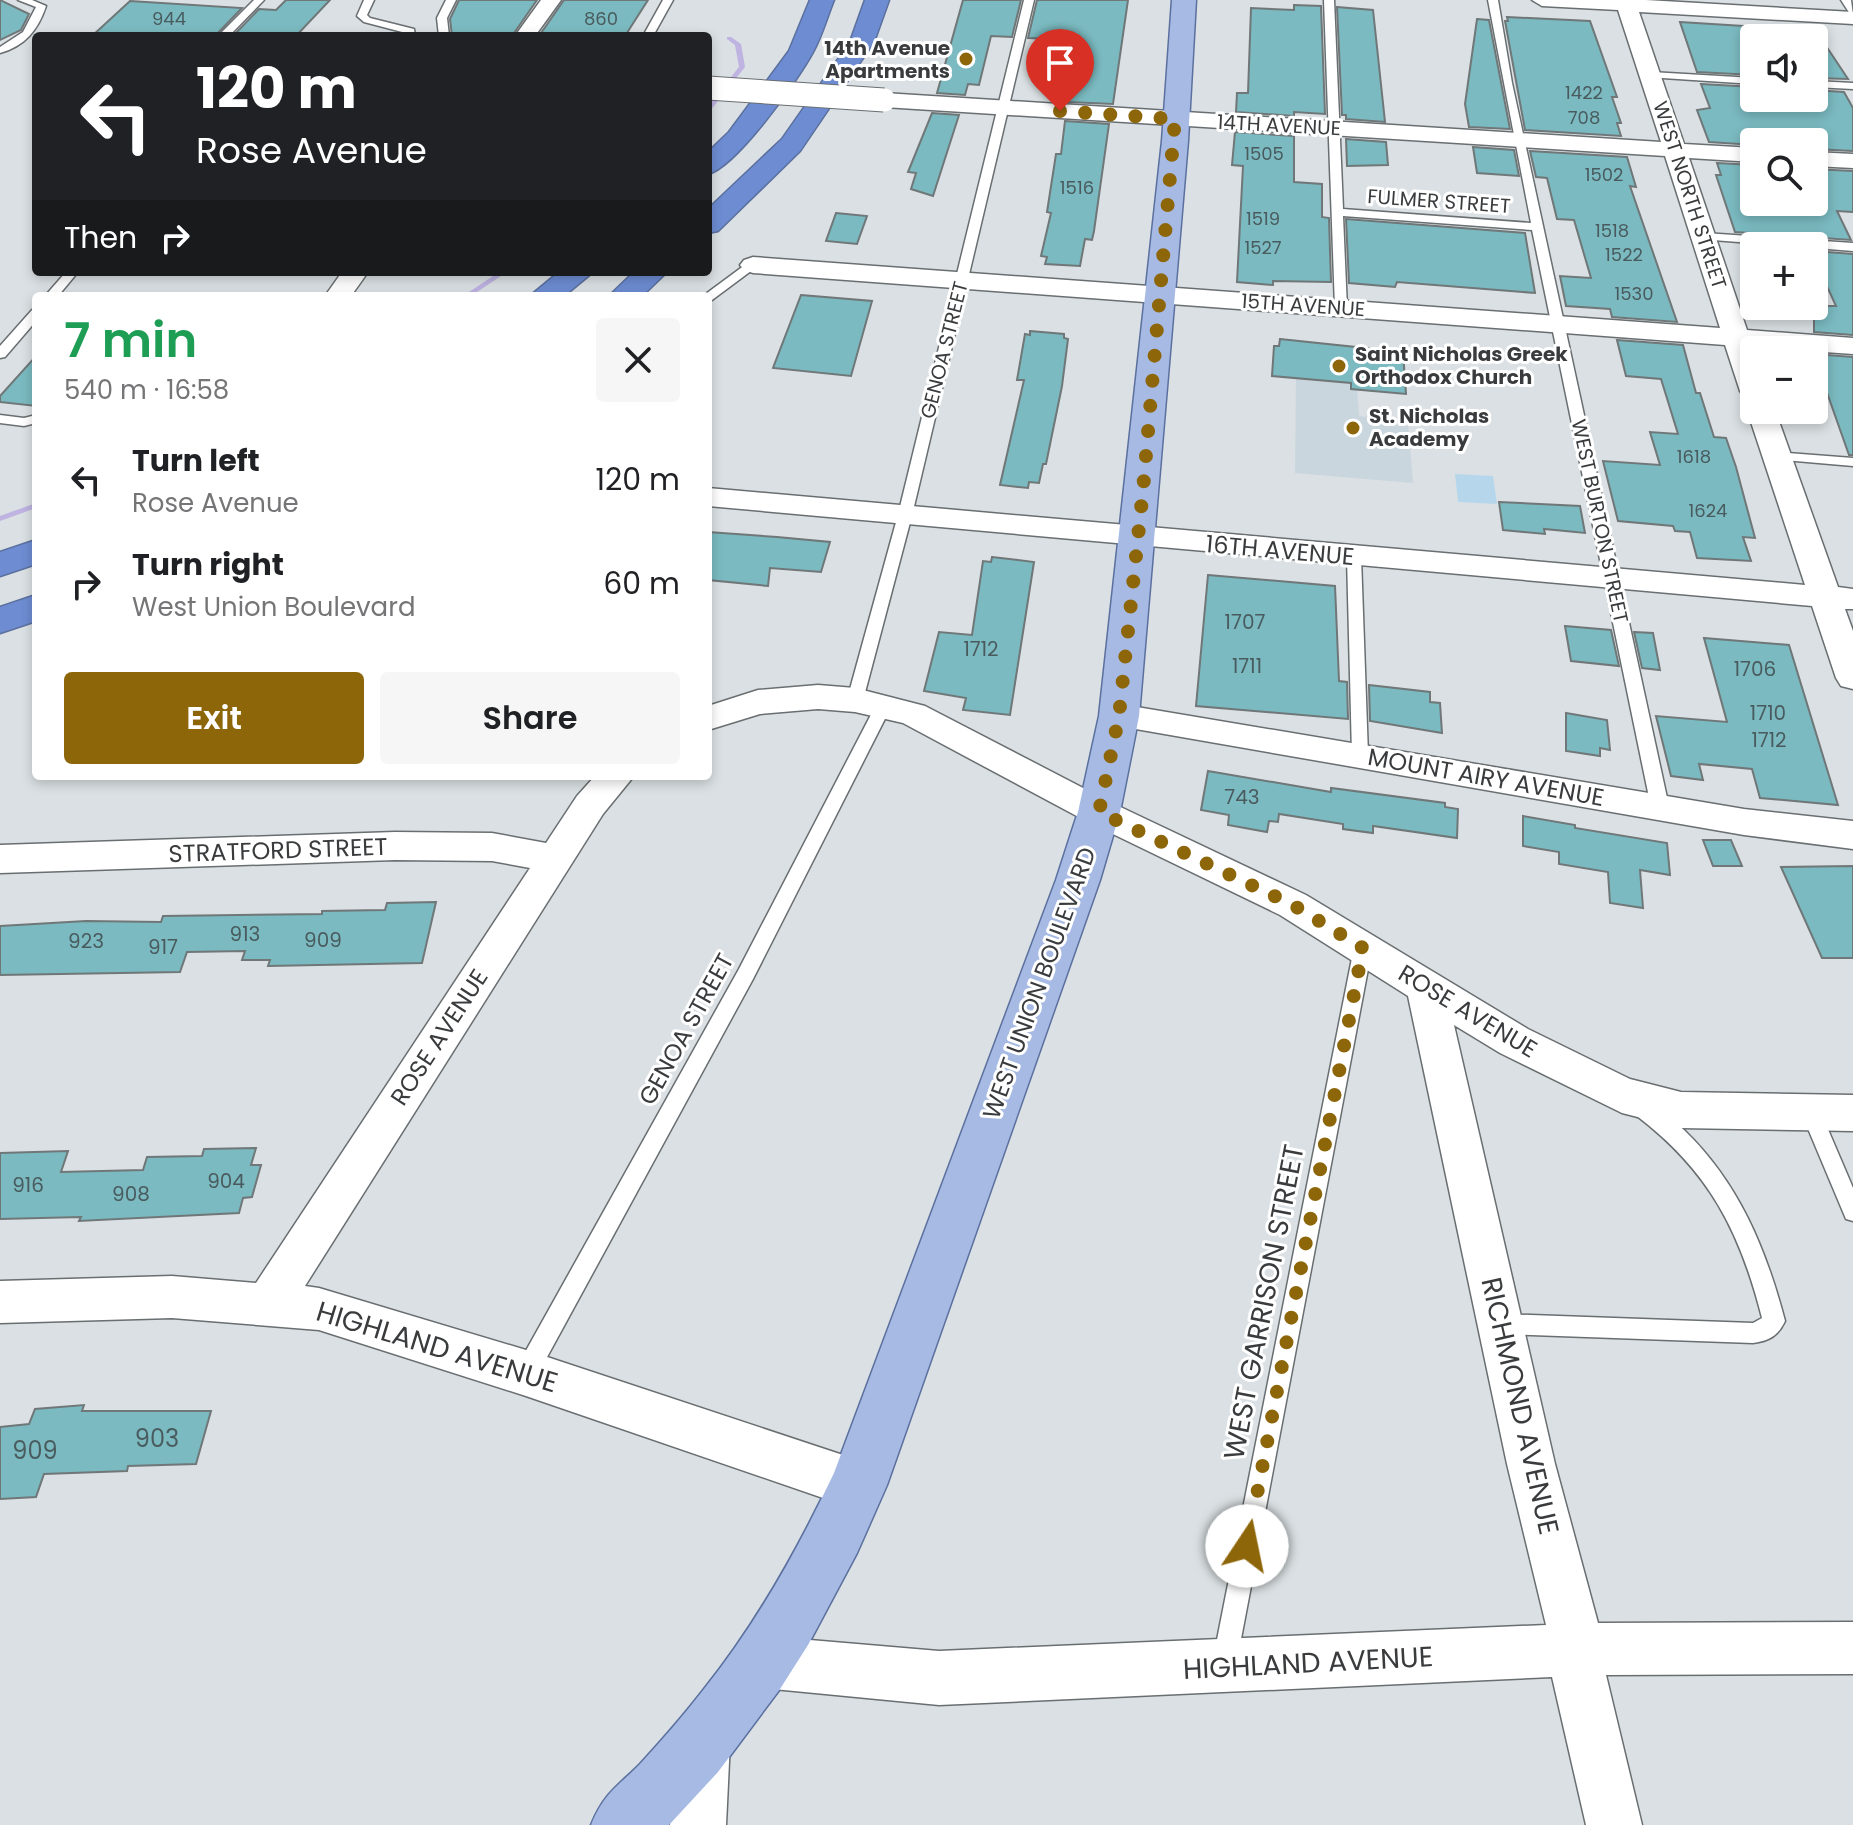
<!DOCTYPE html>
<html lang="en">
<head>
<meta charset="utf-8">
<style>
  body { margin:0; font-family:Poppins,sans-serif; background:#f6f6f6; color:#202124; height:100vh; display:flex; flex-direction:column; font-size:30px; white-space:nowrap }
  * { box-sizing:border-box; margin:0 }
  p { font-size:26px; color:#757577 }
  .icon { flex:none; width:44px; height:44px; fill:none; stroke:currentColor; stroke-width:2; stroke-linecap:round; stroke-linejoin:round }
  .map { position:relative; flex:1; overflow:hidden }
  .details { position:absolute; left:32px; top:292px; width:680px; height:488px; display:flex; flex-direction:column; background:#fff; border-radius:8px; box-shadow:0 4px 12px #0003 }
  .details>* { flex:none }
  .banner { position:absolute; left:32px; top:32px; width:680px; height:244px; border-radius:8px; box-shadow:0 4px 12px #0003; background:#202124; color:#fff; overflow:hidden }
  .buttons { position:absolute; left:1740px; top:24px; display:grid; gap:16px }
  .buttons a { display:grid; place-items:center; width:88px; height:88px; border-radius:8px; background:#fff; box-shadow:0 4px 12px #0003; font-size:40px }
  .pin { position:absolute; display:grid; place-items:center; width:68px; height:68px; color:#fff; margin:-82px -34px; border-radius:50% 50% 50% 0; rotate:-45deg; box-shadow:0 0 8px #0007 }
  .pin .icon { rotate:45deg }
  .me { position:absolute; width:88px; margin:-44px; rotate:11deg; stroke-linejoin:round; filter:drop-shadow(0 0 6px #0008) }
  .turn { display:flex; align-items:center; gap:28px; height:168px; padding:0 32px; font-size:36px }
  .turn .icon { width:104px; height:104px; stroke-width:2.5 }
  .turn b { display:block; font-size:56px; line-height:68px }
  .then { display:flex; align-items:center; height:76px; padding:0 32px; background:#0003; gap:16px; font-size:30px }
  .round { display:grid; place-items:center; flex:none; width:84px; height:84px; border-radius:8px; background:#f6f6f6 }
  .summary { display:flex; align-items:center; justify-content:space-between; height:136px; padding:0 32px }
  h1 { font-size:48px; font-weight:600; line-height:60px; color:#1e9e55 }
  .action { display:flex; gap:16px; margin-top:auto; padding:16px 32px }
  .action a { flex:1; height:92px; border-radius:8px; background:#8e660a; color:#fff; font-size:32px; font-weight:600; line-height:92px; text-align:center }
  .action a+a { background:#f6f6f6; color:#202124 }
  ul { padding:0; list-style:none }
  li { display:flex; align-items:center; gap:24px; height:104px; padding:0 32px }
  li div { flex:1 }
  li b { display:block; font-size:30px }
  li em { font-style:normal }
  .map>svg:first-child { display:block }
  .built { fill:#c9d6de }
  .green { fill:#b6d7eb }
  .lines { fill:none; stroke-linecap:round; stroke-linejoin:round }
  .stream { fill:#beb3e1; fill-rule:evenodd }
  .building { fill:#7abac0; stroke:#707778; stroke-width:2 }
  .service-casing { stroke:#696e71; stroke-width:3 }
  .minor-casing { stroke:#696e71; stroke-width:3 }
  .primary-casing { stroke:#5b709e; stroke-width:3 }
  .motorway-casing { stroke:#5b709e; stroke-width:3 }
  .service { fill:#fff; fill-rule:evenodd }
  .minor { fill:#fff; fill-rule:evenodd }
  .primary { fill:#a7bae4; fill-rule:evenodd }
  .motorway { fill:#6d8cd2; fill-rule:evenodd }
  .minor-bridge-casing { stroke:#696e71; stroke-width:25; stroke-linecap:butt }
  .minor-bridge { stroke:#fff; stroke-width:23 }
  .route { stroke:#8e660a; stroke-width:14; stroke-dasharray:0 25.2 }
  .poi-dot { fill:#8e660a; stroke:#fff; stroke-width:3 }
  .labels { text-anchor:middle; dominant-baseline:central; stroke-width:6; stroke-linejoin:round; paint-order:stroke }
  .far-number-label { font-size:18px; fill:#495b5e }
  .far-poi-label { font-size:20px; font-weight:bold; fill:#393b3d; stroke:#fff; text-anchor:start }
  .far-street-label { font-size:20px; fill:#393b3d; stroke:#fff }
  .number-label { font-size:20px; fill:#495b5e }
  .street-label { font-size:24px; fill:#393b3d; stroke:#fff }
  .near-number-label { font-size:24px; fill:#495b5e }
  .near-street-label { font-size:28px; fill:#393b3d; stroke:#fff }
</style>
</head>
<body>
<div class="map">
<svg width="1853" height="1825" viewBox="0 0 1853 1825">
  <rect width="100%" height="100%" fill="#dae0e3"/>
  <!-- built -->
  <path class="built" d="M1296,378L1351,383L1357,389L1359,416L1408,423L1413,483L1295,473Z"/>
  <!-- green -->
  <path class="green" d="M1455,474L1493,476L1497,504L1458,502Z"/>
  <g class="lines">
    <!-- stream -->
    <path class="stream" d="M727,37H731L741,44L745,67L710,111L708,112V106L739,67L735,45L727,39Z
      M499,272H507L471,296H463Z
      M36,503V508L0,521V516Z"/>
  </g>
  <!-- building -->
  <path class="building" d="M0,0L29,14L21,30L0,40Z
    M286,0H330L296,36H233L259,9L276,10Z
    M459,0H537L512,36H452L450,19Z
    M564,0H648L625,36H539Z
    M963,0H1021L1012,37L991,36L979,85L968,84L965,95L937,93Z
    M1037,0H1128L1113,104L1068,102L1069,96L1064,95L1075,40L1028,38Z
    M130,1L242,8L215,36H92Z
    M1294,5L1321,6L1325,114L1294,112V116L1236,112L1237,93H1248L1251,8L1294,10Z
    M1337,7L1373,10L1385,122L1346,119V115H1342Z
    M1507,17L1590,21L1617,97H1612L1621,123H1617L1621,136L1525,130L1505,21H1508Z
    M1477,19L1489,20L1510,129L1469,127L1465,104Z
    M1680,22L1806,30L1810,38H1754V75L1697,72Z
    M1814,42L1824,43L1848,79L1814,78Z
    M1701,84L1754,87V98H1814V90L1844,92L1853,108V151L1814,149V138L1802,135L1754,132V145L1709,142L1697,110L1710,108Z
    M932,113L959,115L933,196L911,189L916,173L908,172Z
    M1065,121L1109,124L1094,231L1092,240L1085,239L1080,266L1045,264L1047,257L1041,256L1051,213L1047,212L1056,154H1061Z
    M1235,132L1294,136V182L1322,184V217L1329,218L1331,282L1273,281V285L1237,282L1243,166L1232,165Z
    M1346,139L1386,142L1388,165L1347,166Z
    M1473,147L1514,150L1519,176L1477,173Z
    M1530,151L1627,157L1636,187L1630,186L1677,322L1612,317L1610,309L1566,306L1560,276L1591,278L1574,220L1557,219L1547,178L1536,177Z
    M1717,163L1754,165V202H1814V169L1853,171V212L1837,211L1851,240L1735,232L1716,175H1721Z
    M836,213L867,216L857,244L826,241Z
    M1346,219L1525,233L1535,293L1397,282L1395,287L1349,283Z
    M1814,251L1853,254V335L1814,332V306H1836L1814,258Z
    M801,295L872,301L851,376L773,368Z
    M1030,331L1064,334V338L1068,339L1062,386L1046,464H1043L1039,483L1029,482L1028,488L1000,485L1024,380H1017L1025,334L1030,335Z
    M1280,339L1403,352L1406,394L1351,389V383L1272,376L1274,346H1279Z
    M1617,340L1683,345L1696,393H1700L1714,437L1726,438L1736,467L1755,538L1743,537L1751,561L1697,558L1690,532L1675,531L1673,526L1618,521L1603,461L1660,465L1650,432L1678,434L1661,379L1626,376Z
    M1814,354L1853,357V455H1849L1826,390L1814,389Z
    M36,356V406L0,402V396Z
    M1499,502L1580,506L1585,533L1544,529L1545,534L1503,530Z
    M708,532L777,537L830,542L821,572L770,568L768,586L708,580Z
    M992,557L1034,562L1010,715L963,710L966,698L924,691L939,632L972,635L983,561L991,562Z
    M1208,575L1335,586L1339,681L1347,682L1348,719L1196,706Z
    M1565,626L1611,630L1619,666L1571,661Z
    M1634,632L1653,633L1660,670L1642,668Z
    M1704,638L1789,645L1838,805L1760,798L1752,769L1699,764L1703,780L1671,776L1656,716L1727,722Z
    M1369,685L1430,692V702L1440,703L1442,733L1370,721Z
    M1566,713L1607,720L1610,750L1600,748V756L1566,751Z
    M1208,771L1331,792V788L1445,803V807L1458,809L1457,838L1373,826V833L1343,829V824L1279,814L1278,822L1269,821L1267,832L1228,825L1229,815L1201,810Z
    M1523,816L1575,825V828L1667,843L1670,875L1640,870L1643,908L1610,903L1608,872L1559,864V852L1523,846Z
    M1703,840H1731L1742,866H1713Z
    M1853,866V958H1822L1781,867Z
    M436,902L422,963L268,966L270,960H242L245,951L187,952L180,972L0,975V926L86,921L161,922L163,916L322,914V911L385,910L387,903Z
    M256,1148L251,1165H261L252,1197L243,1198L239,1213L79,1221L81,1217L0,1219V1153L68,1151L61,1172L143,1170L147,1157L202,1156L204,1149Z
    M84,1405L82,1411H211L196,1464L128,1466L127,1471L44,1474L36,1497L0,1499V1427L29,1424L35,1409Z"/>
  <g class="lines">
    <defs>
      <path id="service" d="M18,0H32L46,6C38,30 25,46 0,53V47L23,32L36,7Z
        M254,0H264L229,36H218Z
        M364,0H374L367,15L370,18L414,29L415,36H405L406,33L364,22L357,16Z
        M446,0H456L447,18L449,36H439L437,18Z
        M663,0H673L653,36H643Z
        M1024,0H1034L912,515L863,700L855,706L847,700L898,515Z
        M1324,0H1334L1343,209L1531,223L1488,0H1498L1512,83L1669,807L1666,811H1654L1651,807L1532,230L1343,216L1347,308L1341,312L1335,308Z
        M1841,0H1851L1853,15L1850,14Z
        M1651,72L1754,78V84L1647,77L1646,75Z
        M1814,81L1853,83V89L1814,87Z
        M1704,233L1853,243V251L1700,239L1698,237Z
        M749,262L759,265L712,300L708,301V296H703Z
        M66,272H78L58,296H45Z
        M36,309V321L5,357L0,358V346L32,310Z
        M0,415L24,418L36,415V423L24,426L0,423Z
        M1776,452L1853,458V466L1771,459L1769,456Z
        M1354,552L1361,557L1368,755L1360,761L1352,755L1347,557Z
        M884,699L892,705L753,979L534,1381L526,1384L518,1381L515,1373L518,1365L739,969L876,705Z
        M1363,941L1369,943L1372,948L1237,1660L1234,1669L1225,1672L1216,1669L1213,1660L1354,948L1357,943Z
        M1644,1101C1659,1107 1673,1120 1684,1130C1739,1183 1766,1249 1785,1321C1778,1336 1769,1341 1753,1343L1500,1334L1492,1331L1489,1324L1492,1317L1500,1314L1753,1323L1762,1318C1740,1231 1709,1171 1637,1116L1634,1110L1637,1104Z
        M1811,1103L1818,1106L1853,1188V1221L1846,1219L1801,1112L1804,1106Z"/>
      <path id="minor" d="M541,0H561L535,36H515Z
        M1532,0H1646L1853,12V24L1639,12L1684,144L1754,148V162L1689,158L1747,330L1853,338V354L1753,347L1754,399L1744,397L1740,391L1725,345L753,273L744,270L740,265L744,260L753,257L1720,328L1665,156L884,107L873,100L884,93L1661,142L1618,10L1542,6Z
        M1814,152L1853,154V168L1814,166Z
        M342,272H368L351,296H325Z
        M1754,403V410H1775L1838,587L1853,589V609H1845L1853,631V689L1841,686L1836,678L1812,606L708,506V488L1805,585L1747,410Z
        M818,685L855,688L925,706L1112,803L1306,895L1528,1029L1630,1079L1681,1092L1853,1095V1131L1681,1128L1622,1113L1500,1053L1454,1025L1555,1464L1598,1623L1853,1622V1674L1606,1675L1642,1825H1586L1552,1677L939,1705L763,1688L744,1681L737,1662L744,1643L763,1636L939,1651L1546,1625L1507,1464L1408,996L1280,915L1086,821L903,723L855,712L818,709L760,714L708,730V706L758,690Z
        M1119,704L1744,809L1853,821V849L1744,835L1107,724L1102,716L1107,708Z
        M595,776H634L603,814L305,1286L319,1288L526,1350L858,1460L875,1468L883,1485L875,1502L858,1510L526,1396L319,1330L172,1318L0,1323V1281L172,1276L256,1283L530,868L492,861L395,860L0,873V845L395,832L492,833L546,843L577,796Z
        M703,1714L722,1722L730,1741L726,1825H670L676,1741L684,1722Z"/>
      <path id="primary" d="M1172,0H1196L1188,141L1139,716L1120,812L1100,880L887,1485L857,1553L808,1645L780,1689L718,1772L669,1825H591C604,1793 617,1787 640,1764C662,1740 684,1715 704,1689C757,1623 798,1549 834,1473L1056,880L1078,812L1099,716L1162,141Z"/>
      <path id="motorway" d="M810,0H834C827,17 822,36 813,52C798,80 736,167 708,174V152L729,132L789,51Z
        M865,0H889L874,42L800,151L718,231L708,233V209L782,139L850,42Z
        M559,272H593L564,296H530Z
        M634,272H667L642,296H609Z
        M36,540V564L0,576V552Z
        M36,595V621L0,633V607Z"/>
    </defs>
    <!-- service casing -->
    <use href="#service" class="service-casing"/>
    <!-- minor casing -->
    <use href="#minor" class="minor-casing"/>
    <!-- primary casing -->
    <use href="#primary" class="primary-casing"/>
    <!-- motorway casing -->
    <use href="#motorway" class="motorway-casing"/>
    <!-- service -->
    <use href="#service" class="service"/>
    <!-- minor -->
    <use href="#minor" class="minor"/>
    <!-- primary -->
    <use href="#primary" class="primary"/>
    <!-- motorway -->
    <use href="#motorway" class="motorway"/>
    <defs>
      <path id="minor-bridge" d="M708,88L884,100"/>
    </defs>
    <!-- minor-bridge casing -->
    <use href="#minor-bridge" class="minor-bridge-casing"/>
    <!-- minor-bridge -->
    <use href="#minor-bridge" class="minor-bridge"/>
  </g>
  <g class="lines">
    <!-- route -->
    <path class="route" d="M1060,111L1175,119L1143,490L1119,716L1099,812L1293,905L1363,948L1247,1546"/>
  </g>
  <!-- markers -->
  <g class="poi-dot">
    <circle cx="966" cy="59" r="8"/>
    <circle cx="1339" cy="366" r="8"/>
    <circle cx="1353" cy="428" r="8"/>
  </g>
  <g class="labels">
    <!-- far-number labels -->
    <g class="far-number-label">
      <text x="169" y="18">944</text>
      <text x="601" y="18">860</text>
      <text x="1584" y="92">1422</text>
      <text x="1584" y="117">708</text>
      <text x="1264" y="153">1505</text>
      <text x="1604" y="174">1502</text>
      <text x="1077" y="187">1516</text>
      <text x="1263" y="218">1519</text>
      <text x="1612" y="230">1518</text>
      <text x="1263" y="247">1527</text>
      <text x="1624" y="254">1522</text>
      <text x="1634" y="293">1530</text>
      <text x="1694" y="456">1618</text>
      <text x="1708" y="510">1624</text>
    </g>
    <!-- far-poi labels -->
    <g class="far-poi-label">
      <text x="950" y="48" text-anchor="end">14th Avenue<tspan x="950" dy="23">Apartments</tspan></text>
      <text x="1355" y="354">Saint Nicholas Greek<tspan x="1355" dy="23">Orthodox Church</tspan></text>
      <text x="1369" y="416">St. Nicholas<tspan x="1369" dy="23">Academy</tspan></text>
    </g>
    <!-- far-street labels -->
    <g class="far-street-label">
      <text transform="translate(1279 125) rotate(3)">14TH AVENUE</text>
      <text transform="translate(1690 195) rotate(72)">WEST NORTH STREET</text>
      <text transform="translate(1439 201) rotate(4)">FULMER STREET</text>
      <text transform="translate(1303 305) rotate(4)">15TH AVENUE</text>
      <text transform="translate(944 350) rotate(-76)">GENOA STREET</text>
      <text transform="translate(1600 521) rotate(78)">WEST BURTON STREET</text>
    </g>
    <!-- number labels -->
    <g class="number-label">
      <text x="1245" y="622">1707</text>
      <text x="981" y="649">1712</text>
      <text x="1247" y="666">1711</text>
      <text x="1755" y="669">1706</text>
      <text x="1768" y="713">1710</text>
      <text x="1769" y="740">1712</text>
      <text x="1242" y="797">743</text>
      <text x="245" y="934">913</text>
      <text x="323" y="940">909</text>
      <text x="86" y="941">923</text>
      <text x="163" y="947">917</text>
      <text x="226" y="1181">904</text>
      <text x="28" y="1185">916</text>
      <text x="131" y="1194">908</text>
    </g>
    <!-- street labels -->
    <g class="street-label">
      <text transform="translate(1280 550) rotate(5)">16TH AVENUE</text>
      <text transform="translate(1486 777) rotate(10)">MOUNT AIRY AVENUE</text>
      <text transform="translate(278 850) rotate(-2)">STRATFORD STREET</text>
      <text transform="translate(1039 983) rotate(-70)">WEST UNION BOULEVARD</text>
      <text transform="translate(1468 1011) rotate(31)">ROSE AVENUE</text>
      <text transform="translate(686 1029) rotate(-61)">GENOA STREET</text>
      <text transform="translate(439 1037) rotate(-57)">ROSE AVENUE</text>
    </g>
    <!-- near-number labels -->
    <g class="near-number-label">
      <text x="157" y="1438">903</text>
      <text x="35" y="1450">909</text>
    </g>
    <!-- near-street labels -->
    <g class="near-street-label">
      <text transform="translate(1264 1302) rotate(-79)">WEST GARRISON STREET</text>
      <text transform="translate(437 1347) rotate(17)">HIGHLAND AVENUE</text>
      <text transform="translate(1520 1406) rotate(77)">RICHMOND AVENUE</text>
      <text transform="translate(1308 1663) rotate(-3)">HIGHLAND AVENUE</text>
    </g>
  </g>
</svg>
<div class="buttons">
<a><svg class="icon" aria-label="sound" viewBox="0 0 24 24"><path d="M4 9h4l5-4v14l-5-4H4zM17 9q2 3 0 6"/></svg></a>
<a><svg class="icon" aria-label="search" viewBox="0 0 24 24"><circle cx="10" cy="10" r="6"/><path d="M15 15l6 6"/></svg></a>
<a>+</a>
<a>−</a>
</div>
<div class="pin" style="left:1060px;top:111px;background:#d93025"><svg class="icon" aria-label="arrive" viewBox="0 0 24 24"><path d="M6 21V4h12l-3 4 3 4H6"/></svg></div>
<svg class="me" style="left:1247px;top:1546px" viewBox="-20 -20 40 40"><circle r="19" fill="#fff"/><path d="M0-13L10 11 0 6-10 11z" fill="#8e660a"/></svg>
<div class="banner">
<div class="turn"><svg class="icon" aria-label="left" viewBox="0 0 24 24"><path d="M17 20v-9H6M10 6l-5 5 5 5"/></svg><div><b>120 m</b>Rose Avenue</div></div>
<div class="then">Then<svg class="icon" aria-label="right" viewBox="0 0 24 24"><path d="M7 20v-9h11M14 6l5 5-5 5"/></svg></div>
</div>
<section class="details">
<div class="summary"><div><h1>7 min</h1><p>540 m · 16:58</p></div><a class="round"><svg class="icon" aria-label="close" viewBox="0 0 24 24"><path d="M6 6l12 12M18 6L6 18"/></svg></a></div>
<ul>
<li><svg class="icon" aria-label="left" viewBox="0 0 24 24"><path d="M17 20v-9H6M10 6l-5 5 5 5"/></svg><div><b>Turn left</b><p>Rose Avenue</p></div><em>120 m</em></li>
<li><svg class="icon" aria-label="right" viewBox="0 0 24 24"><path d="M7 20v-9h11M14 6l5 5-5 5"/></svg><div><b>Turn right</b><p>West Union Boulevard</p></div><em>60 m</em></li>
</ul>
<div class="action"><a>Exit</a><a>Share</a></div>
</section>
</div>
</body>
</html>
